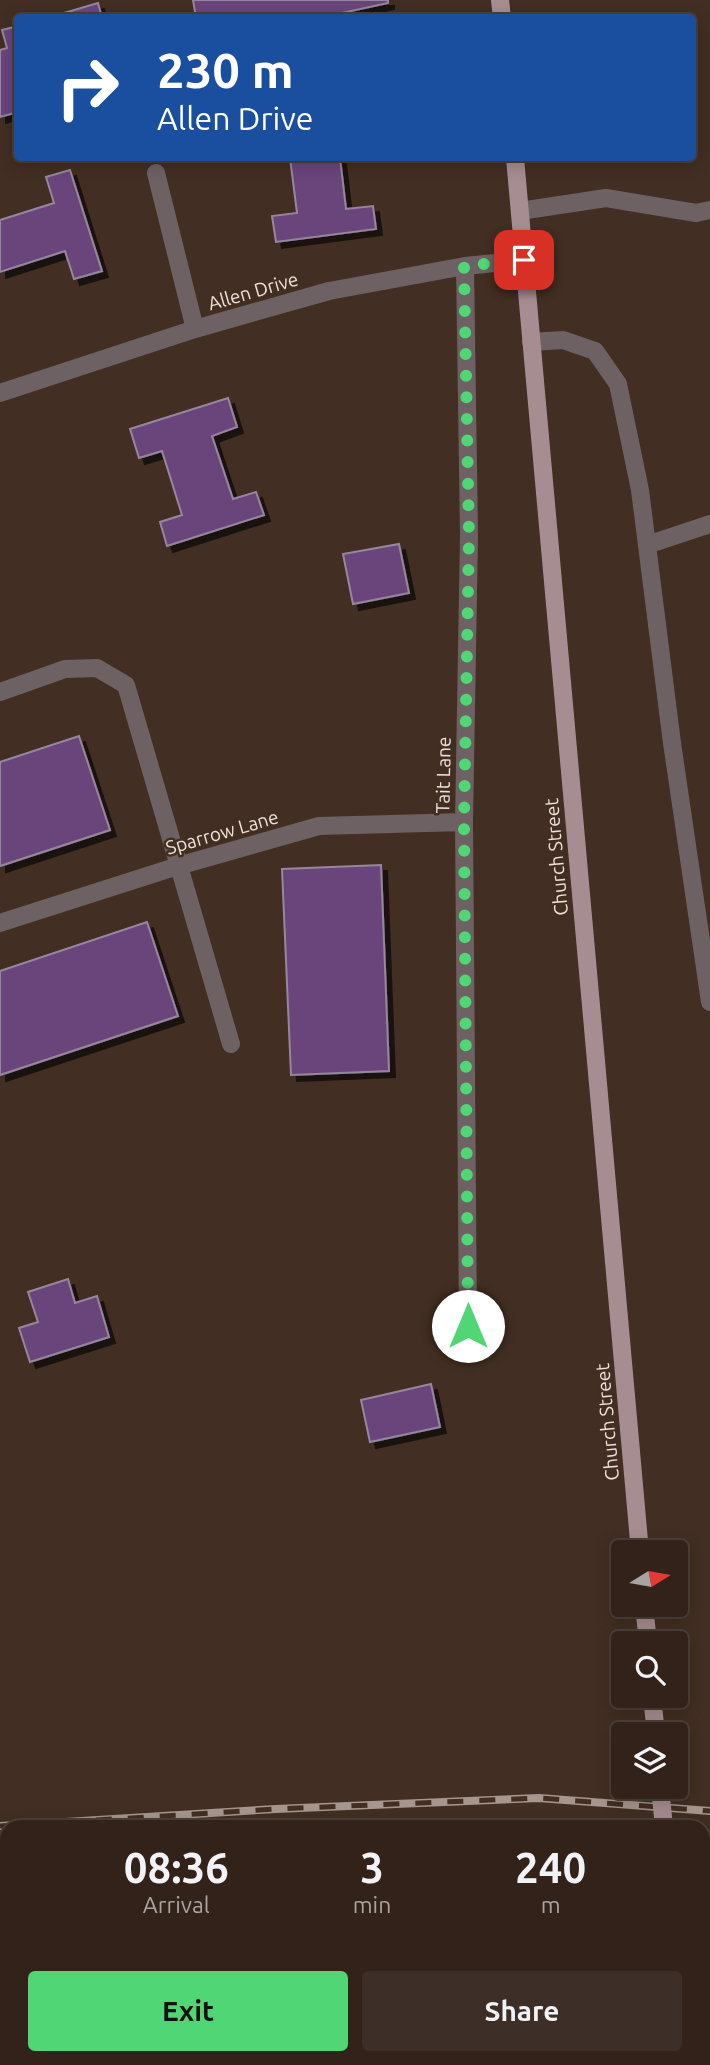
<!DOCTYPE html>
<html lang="en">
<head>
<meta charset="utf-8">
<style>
  body { margin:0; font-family:Ubuntu,sans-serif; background:#3d2f27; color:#f1f3f6; height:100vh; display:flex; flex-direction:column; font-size:26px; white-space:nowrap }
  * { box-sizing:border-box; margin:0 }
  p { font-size:23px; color:#a8a4a2 }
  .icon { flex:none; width:38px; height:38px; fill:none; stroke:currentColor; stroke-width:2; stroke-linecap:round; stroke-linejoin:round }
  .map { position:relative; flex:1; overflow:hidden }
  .side { position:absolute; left:0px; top:1820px; width:710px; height:245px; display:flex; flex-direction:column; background:#32221a; border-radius:21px 21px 0 0; box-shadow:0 4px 18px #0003,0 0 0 2px #4d3f39 }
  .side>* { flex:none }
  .banner { position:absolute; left:14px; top:14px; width:682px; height:147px; border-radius:7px; box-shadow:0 4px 18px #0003,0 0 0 2px #4d3f39; background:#1a4fa0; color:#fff; overflow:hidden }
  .needle { width:46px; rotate:79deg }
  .tools { position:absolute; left:611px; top:1540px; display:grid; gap:14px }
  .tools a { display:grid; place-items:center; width:77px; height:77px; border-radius:7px; background:#32221a; box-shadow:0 4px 18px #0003,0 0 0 2px #4d3f39; font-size:35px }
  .pin { position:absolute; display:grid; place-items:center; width:60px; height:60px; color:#fff; margin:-30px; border-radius:14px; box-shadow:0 4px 10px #0006 }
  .me { position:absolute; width:77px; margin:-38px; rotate:0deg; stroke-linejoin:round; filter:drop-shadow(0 0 5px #0008) }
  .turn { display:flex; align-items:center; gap:24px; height:147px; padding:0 28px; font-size:32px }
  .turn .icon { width:91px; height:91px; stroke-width:2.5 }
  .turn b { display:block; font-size:49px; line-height:60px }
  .eta { display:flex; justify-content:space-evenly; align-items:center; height:119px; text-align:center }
  .eta b { font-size:42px; font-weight:700; line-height:49px }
  .primary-button { display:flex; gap:14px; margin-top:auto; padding:14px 28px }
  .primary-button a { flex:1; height:80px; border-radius:7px; background:#50d674; color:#111; font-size:28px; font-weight:700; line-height:80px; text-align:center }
  .primary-button a+a { background:#3d2f27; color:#f1f3f6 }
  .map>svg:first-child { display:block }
  .green { fill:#47581e }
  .building { fill:#6a447c; stroke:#95879d; stroke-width:2; filter:url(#shadow) }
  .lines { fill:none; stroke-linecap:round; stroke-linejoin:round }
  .minor { stroke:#6d6163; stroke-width:18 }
  .major { stroke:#a68d91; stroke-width:18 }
  .rail-casing { stroke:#a6968d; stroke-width:8 }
  .rail { stroke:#422e22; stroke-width:5; stroke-dasharray:16; stroke-linecap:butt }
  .major-bridge { stroke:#a68d91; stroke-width:18 }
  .route { stroke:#50d674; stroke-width:12; stroke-dasharray:0 21.6 }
  .labels { text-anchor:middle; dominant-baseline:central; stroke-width:5; stroke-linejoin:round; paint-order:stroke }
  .street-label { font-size:19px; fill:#eee1d9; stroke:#422e22 }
</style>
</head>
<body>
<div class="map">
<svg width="710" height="2065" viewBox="0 0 710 2065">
  <defs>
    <filter id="shadow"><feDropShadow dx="6" dy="6" stdDeviation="0" flood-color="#0009"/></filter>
  </defs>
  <rect width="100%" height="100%" fill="#422e22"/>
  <!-- green -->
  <path class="green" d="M51,2058H580L581,2065H57Z"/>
  <!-- building -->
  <path class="building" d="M193,0H388V3L319,18H196Z
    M98,3L102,18H47Z
    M18,26V112L0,117V50L7,48L2,30Z
    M290,158H340L346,209L373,206L376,229L276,242L272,216L297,213Z
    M70,170L102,271L74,279L65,251L0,272V220L54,203L46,177Z
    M228,398L237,427L212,436L233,499L256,492L264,515L167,546L160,522L182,515L162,451L139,458L130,429Z
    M399,544L409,593L353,604L343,554Z
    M79,736L110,830L0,866V762Z
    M381,865L389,1071L291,1075L282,869Z
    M147,922L178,1016L0,1075V971Z
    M68,1279L75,1303L97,1296L109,1337L30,1362L19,1328L38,1322L28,1292Z
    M431,1384L440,1427L370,1442L361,1400Z"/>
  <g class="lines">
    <!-- minor -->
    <path class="minor" d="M156,173L195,329
      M520,211L606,198L696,213L710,210
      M465,266L469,535L464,822L468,1326
      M531,342L563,340L595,351L618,384L640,490L672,743L710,1002
      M0,393L195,329L329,291L465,266L524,260
      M647,545L710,524
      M0,692L65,669L97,668L126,685L231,1044
      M0,923L178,866L319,826L464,822"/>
    <!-- major -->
    <path class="major" d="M500,0L502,18
      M515,158L640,1552
      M644,1605L648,1643
      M652,1696L656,1734
      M685,2058V2065"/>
    <defs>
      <path id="rail" d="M0,1826L276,1809L539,1798L710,1811
        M0,1952L7,1951"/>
    </defs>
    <!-- rail casing -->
    <use href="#rail" class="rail-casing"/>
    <!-- rail -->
    <use href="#rail" class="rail"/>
    <!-- major-bridge -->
    <path class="major-bridge" d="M660,1787L664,1827"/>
  </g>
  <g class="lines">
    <!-- route -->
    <path class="route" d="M468,1326L464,822L469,535L464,266L524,260"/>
  </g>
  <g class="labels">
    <!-- street labels -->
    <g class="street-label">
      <text transform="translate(253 291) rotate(-16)">Allen Drive</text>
      <text transform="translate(443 775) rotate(-89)">Tait Lane</text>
      <text transform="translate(222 832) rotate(-16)">Sparrow Lane</text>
      <text transform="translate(556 857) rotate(-95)">Church Street</text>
      <text transform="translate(607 1422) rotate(-95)">Church Street</text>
    </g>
  </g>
</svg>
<div class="tools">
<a><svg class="needle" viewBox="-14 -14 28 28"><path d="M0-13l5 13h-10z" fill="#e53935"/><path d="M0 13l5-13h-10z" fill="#a8a4a2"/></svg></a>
<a><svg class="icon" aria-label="search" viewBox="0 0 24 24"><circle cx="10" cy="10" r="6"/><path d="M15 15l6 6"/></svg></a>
<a><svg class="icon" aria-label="layers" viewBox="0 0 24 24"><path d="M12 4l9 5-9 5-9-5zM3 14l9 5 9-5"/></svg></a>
</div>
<div class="pin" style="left:524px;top:260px;background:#d93025"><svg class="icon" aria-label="arrive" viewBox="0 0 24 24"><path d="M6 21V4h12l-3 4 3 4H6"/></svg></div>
<svg class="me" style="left:468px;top:1326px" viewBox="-20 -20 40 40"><circle r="19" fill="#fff"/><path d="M0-13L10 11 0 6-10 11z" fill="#50d674"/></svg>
<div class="banner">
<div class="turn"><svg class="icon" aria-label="right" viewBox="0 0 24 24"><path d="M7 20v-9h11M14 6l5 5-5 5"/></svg><div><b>230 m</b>Allen Drive</div></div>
</div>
<section class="side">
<div class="eta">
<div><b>08:36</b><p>Arrival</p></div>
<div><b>3</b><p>min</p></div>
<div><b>240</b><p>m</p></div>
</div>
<div class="primary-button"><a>Exit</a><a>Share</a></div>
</section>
</div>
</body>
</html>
